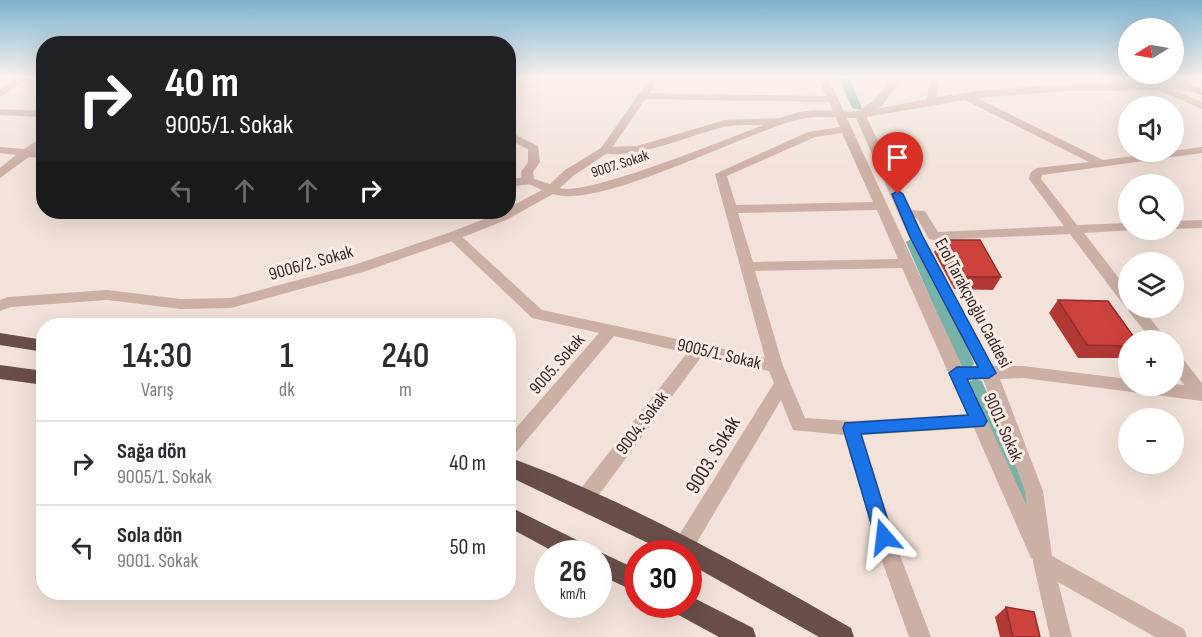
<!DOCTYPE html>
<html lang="tr">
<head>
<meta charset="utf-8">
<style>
  body { margin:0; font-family:"Sofia Sans Condensed",sans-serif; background:#f7f7f7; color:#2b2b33; height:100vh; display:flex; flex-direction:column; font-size:22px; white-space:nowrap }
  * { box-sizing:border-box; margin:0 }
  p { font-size:20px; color:#7c7c81 }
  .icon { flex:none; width:33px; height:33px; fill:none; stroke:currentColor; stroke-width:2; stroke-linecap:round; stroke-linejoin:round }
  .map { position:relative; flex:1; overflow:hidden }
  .details { position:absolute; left:36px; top:318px; width:480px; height:282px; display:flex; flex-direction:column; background:#fff; border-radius:24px; box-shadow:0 6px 24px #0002 }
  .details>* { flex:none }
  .banner { position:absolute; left:36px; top:36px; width:480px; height:183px; border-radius:24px; box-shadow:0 6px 24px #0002; background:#202124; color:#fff; overflow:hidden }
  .needle { width:39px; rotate:259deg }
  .controls { position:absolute; left:1118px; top:18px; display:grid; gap:12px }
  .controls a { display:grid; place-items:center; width:66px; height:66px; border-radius:50%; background:#fff; box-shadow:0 6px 24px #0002; font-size:30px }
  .speed { position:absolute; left:534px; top:540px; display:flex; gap:12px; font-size:30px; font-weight:700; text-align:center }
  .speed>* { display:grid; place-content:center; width:78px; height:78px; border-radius:50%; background:#fff; box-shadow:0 6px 24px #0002; line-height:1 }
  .speed small { font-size:15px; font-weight:400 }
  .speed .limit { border:9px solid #d22; background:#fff; color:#111 }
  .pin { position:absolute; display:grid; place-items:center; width:51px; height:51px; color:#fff; margin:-62px -26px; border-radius:50% 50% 50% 0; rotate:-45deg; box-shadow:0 0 6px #0007 }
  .pin .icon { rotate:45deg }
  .me { position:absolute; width:66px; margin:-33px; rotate:343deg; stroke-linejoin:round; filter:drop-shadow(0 0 4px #0008) }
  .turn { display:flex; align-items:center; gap:21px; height:126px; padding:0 30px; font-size:27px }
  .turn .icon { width:78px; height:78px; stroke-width:2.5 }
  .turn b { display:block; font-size:42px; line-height:51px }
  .lanes { display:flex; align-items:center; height:57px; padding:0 30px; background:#0003; justify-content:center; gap:30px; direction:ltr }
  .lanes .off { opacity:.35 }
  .eta { display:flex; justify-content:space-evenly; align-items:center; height:102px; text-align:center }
  .eta b { font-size:36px; font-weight:600; line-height:42px }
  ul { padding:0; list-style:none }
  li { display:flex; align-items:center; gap:18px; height:84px; padding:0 30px; border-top:2px solid #e1e1e2 }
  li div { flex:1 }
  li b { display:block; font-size:22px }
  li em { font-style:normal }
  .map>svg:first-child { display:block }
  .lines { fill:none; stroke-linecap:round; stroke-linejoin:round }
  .canal { fill:#77b2a8; fill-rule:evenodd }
  .minor { fill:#ccafa5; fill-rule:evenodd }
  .tertiary { fill:#ccafa5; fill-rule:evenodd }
  .trunk { fill:#6a4e4a; fill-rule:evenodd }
  .wall { fill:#b13934 }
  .building { fill:#ce423d; stroke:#902e2b; stroke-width:1.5 }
  .route { fill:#1a73e8; stroke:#114b97; stroke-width:1.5 }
  .labels { text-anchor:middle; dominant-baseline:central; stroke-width:6; stroke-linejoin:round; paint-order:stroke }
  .far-street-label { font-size:15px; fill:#372827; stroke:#fbede6 }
  .street-label { font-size:18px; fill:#372827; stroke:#fbede6 }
  .near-street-label { font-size:21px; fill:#372827; stroke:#fbede6 }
</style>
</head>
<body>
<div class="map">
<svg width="1202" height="637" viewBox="0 0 1202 637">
  <rect width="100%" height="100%" fill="#f3e2d9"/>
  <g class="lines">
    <!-- canal -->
    <path class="canal" d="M839,78H849L862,108L861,110L852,108Z
      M913,238L920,242L974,363L972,367H960L958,363L906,242Z
      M976,379L982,381L984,386L1038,504L1035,510L1028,513L1021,510L1018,504L968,386L970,381Z"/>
    <!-- minor -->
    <path class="minor" d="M4,78H44V83L24,82L0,97V89L12,81Z
      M818,78H828L838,99L1048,551L1045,558L1038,561L1031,558L974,428L862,435L901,558L931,637H909L881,558L844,435L793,430L781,400L690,554H676L673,547L676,540L774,383L769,371L702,356L592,504L585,507L578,504L576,498L578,492L687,353L614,336L514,455L508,457V437L599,333L532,318L446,236L448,233H458L542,310L765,358L715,174L808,132L840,127L829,102L642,99L637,96L642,93L826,96ZM842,133L873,202L736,205L727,176L815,137ZM877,210L898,259L753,262L738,213ZM902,268L967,415L851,421L805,418L783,366L755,271Z
      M930,78H940L937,97C999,87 1065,83 1129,83C1150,83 1173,82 1194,86L1195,88L1190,91L1173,90L1202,102V109L1158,90L1065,91L977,98L1103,160L1202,147V153L1042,175L1041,179L1077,225L1128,223V230H1133L1084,233L1128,290V305L1123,304L1070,234L934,240L929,239L917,218L902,217L900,214L906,210L925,211L938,232L1064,226L1029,179L1031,172L1037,168L1089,162L965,100L860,118L855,115L860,112L927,99Z
      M0,109L44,111V117L0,115Z
      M781,118L785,119V123C765,127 744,123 724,127C700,132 619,166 599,150L605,147L637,146L725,120Z
      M44,136V145L36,151L44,152V158L29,157L0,178V168L16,155L0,153V147L24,149Z
      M528,177L532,178V184L508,187V179Z
      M1202,220V228L1173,229V221Z
      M1128,306L1142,308L1167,340H1152L1129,312Z
      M1173,352L1179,354L1202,383V400L1195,399L1173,370Z"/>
    <!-- tertiary -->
    <path class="tertiary" d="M650,78H660L609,152L573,176L560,188C586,197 731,137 766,124C777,120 789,114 800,112C852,104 854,130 892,78H902L882,106L866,116L923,237L993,366H1023L1128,379V386L1173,384L1202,387V401L1023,378L1000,379L1043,491L1052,556L1184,629L1187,637H1155L1058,582L1072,637H1050L1033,562L1025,491L983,379L951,377L949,373L951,369L977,366L909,237L856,118C839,118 818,115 801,119C746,131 600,210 553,194L506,220L458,239L363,272L231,308L181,309L107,300L11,307L0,311V300L8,297L107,290L181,299L231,298L354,265L448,233L502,212H508V208L542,190L522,181L521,172L528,162V149L508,139V131L538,146L540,162L533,172L534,179L550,184L565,170L601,148Z
      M1174,78H1185L1194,86L1202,89V95L1186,90Z"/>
    <!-- trunk -->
    <path class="trunk" d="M0,333L44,340V352L0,345Z
      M0,365L44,371V385L0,379Z
      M508,457C624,499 744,566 851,628L854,637H819L688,563V554H671L508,476Z
      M508,506L589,546L592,554H558L508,527Z
      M598,551L638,570V593L598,574V554H592Z
      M688,595L753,628L756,637H719L673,612L670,604H688Z"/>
  </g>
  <!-- wall -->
  <path class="wall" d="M940,240L1001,277L993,290L954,289L934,252Z
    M1058,300L1128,340V358H1078L1049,313Z
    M1006,607L1040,637H1000L995,617Z"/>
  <!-- building -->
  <path class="building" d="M940,240H980L1001,277H961Z
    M1058,300L1108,301L1136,340H1128V346L1087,345Z
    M1006,607L1034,612L1040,637H1013Z"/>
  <!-- sky -->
  <linearGradient id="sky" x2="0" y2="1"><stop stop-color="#7bb3ce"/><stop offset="0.46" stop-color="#faf2ee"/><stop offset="1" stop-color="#faf2ee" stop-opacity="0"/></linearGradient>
  <rect width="1202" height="168" fill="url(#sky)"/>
  <!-- route -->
  <path class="route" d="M898,191L903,194L923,237L996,373L989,378L967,379L987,421L984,426L861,434L893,537L891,543L884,545L878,543L875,537L843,428L845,423L968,415L949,373L957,367H978L910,237L892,194Z"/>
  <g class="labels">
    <!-- far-street labels -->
    <g class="far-street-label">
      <text transform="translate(620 164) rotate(-18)">9007. Sokak</text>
    </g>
    <!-- street labels -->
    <g class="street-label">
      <text transform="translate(311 263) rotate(-16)">9006/2. Sokak</text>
      <text transform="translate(973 303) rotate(62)">Erol Tarakçıoğlu Caddesi</text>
      <text transform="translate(719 354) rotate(13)">9005/1. Sokak</text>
      <text transform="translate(557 364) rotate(-49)">9005. Sokak</text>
      <text transform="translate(642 423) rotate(-53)">9004. Sokak</text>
      <text transform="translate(1003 427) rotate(66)">9001. Sokak</text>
    </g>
    <!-- near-street labels -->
    <g class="near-street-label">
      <text transform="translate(713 455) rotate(-59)">9003. Sokak</text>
    </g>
  </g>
</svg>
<div class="controls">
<a><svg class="needle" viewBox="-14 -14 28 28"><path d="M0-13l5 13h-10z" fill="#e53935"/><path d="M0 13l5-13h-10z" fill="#7c7c81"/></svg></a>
<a><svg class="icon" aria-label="sound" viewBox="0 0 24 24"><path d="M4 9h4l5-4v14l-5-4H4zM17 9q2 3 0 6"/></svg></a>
<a><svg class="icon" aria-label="search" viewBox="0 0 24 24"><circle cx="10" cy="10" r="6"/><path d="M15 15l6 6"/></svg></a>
<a><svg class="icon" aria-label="layers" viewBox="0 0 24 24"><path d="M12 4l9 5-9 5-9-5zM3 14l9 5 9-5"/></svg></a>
<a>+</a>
<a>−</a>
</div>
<div class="speed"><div>26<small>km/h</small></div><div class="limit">30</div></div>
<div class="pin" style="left:898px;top:194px;background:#d93025"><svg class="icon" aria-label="arrive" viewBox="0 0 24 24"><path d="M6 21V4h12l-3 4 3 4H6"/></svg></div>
<svg class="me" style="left:884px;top:537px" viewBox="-20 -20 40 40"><path d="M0-17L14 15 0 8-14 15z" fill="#1a73e8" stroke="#fff" stroke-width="4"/></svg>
<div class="banner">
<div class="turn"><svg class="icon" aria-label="right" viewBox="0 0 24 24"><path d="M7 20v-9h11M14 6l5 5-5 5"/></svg><div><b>40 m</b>9005/1. Sokak</div></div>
<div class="lanes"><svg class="icon off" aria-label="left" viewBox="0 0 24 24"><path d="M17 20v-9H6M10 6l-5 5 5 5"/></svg><svg class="icon off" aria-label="ahead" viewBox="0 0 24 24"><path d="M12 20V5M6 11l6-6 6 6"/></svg><svg class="icon off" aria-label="ahead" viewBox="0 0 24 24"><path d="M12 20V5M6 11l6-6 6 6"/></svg><svg class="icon" aria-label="right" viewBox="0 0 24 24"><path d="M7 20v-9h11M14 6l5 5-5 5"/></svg></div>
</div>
<section class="details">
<div class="eta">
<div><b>14:30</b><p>Varış</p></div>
<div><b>1</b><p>dk</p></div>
<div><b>240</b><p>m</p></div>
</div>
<ul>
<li><svg class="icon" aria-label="right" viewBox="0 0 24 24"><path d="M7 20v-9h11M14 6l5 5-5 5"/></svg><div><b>Sağa dön</b><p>9005/1. Sokak</p></div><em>40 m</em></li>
<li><svg class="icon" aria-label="left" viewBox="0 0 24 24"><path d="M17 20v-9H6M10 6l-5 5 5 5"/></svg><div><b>Sola dön</b><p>9001. Sokak</p></div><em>50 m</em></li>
</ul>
</section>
</div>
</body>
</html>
